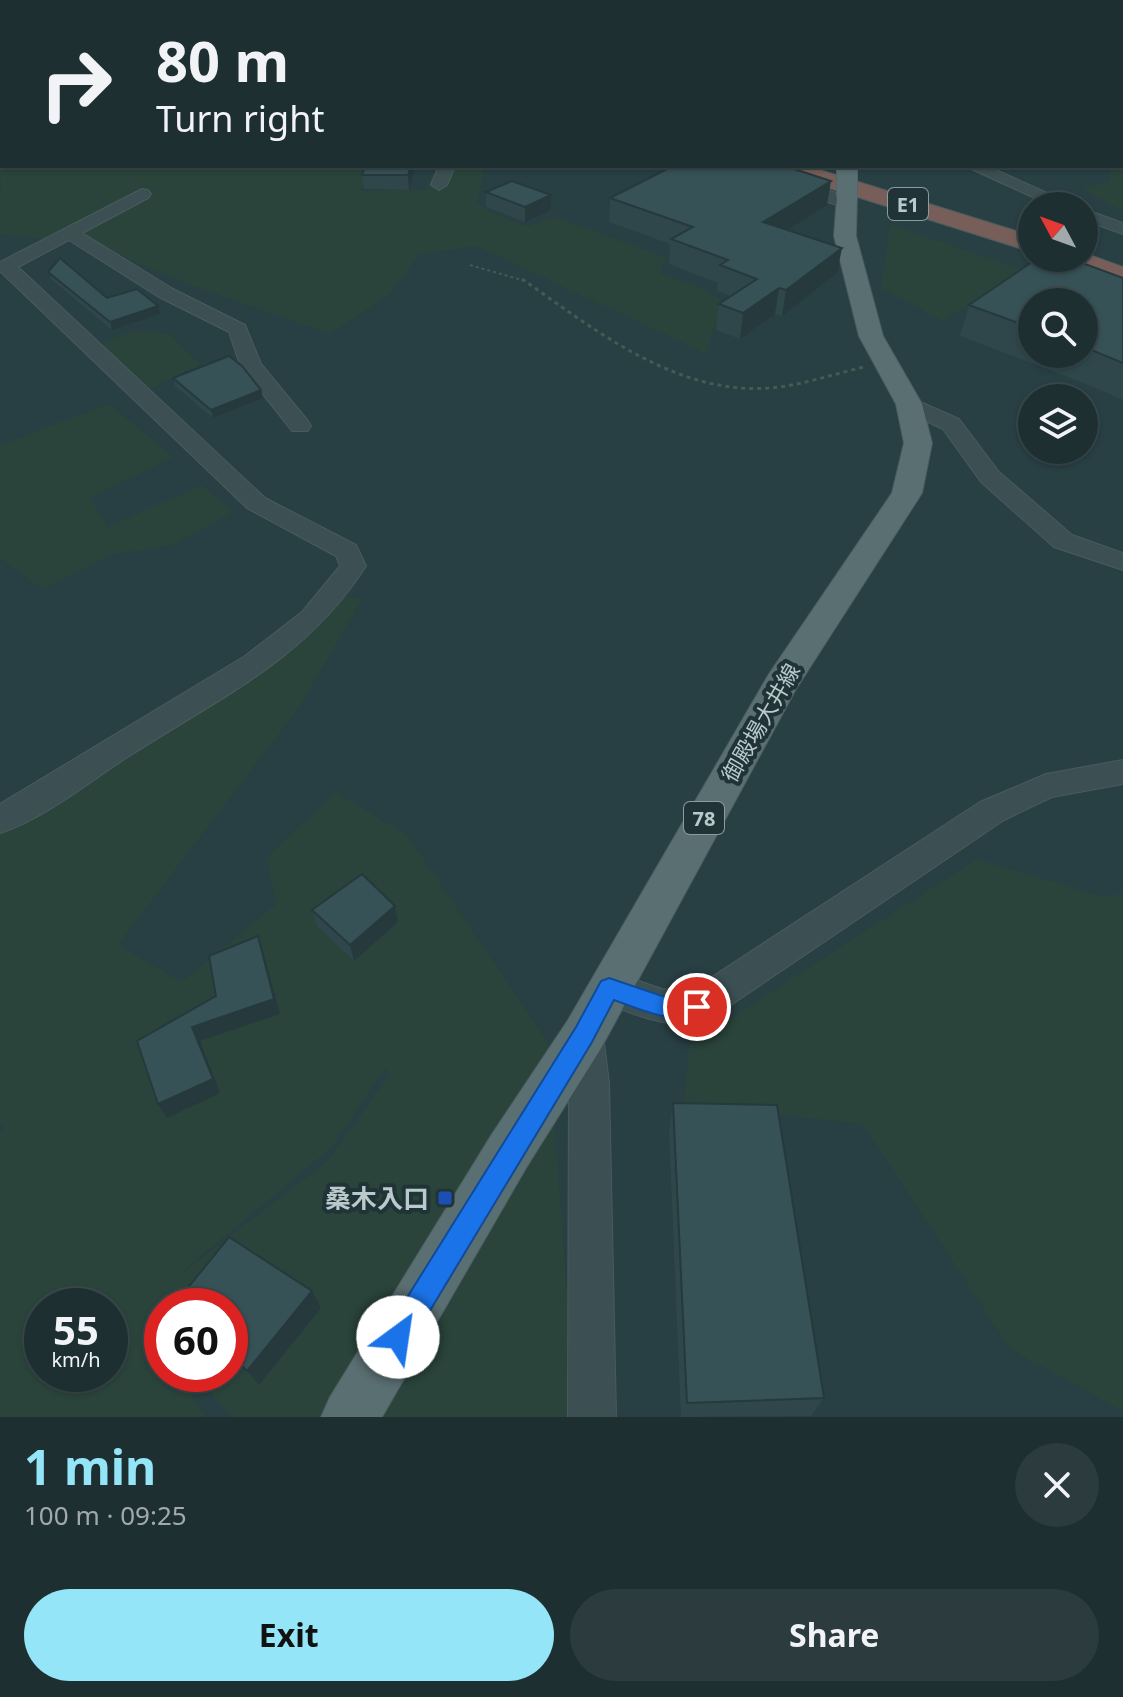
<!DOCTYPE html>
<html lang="en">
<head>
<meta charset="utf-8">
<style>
  body { margin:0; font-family:"Noto Sans","Noto Sans JP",sans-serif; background:#2b3b3e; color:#f1f3f6; height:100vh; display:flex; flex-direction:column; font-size:30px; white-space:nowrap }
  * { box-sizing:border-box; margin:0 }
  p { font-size:26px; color:#a1a9ac }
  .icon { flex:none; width:44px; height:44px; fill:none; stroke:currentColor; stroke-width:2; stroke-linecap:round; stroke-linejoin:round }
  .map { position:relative; height:1417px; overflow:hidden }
  .details { display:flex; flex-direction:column; background:#1e2f32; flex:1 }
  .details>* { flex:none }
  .banner { position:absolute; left:0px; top:0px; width:1124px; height:168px; box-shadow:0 2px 6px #0004,0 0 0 2px #3c4a4d; background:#1e2f32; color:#f1f3f6; overflow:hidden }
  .needle { width:52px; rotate:311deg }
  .tools { position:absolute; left:1018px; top:192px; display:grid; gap:16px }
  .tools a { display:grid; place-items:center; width:80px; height:80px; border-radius:50%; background:#1e2f32; box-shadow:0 2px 6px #0004,0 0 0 2px #3c4a4d; font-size:40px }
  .speed { position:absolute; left:24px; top:1288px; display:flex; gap:16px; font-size:40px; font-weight:700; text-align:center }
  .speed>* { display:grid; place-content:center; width:104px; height:104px; border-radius:50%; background:#1e2f32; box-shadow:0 2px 6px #0004,0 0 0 2px #3c4a4d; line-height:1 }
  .speed small { font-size:20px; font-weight:400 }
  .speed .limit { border:12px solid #d22; background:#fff; color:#111 }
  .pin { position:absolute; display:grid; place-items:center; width:68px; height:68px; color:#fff; margin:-34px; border:4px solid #fff; border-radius:50%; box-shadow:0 2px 8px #0007 }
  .me { position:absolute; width:88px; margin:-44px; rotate:31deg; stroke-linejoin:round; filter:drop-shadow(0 0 6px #0008) }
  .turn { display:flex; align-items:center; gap:28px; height:168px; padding:0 24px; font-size:36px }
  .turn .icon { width:104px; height:104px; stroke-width:2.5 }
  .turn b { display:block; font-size:56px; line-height:68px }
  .round { display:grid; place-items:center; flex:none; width:84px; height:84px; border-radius:42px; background:#2b3b3e }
  .head { display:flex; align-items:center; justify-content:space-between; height:136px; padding:0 24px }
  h1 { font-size:48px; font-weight:700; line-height:60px; color:#94e5f7 }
  .cta { display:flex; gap:16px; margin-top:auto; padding:16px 24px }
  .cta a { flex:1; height:92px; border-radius:48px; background:#94e5f7; color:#111; font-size:32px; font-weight:700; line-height:92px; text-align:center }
  .cta a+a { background:#2b3b3e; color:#f1f3f6 }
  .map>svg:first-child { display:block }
  .green { fill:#2a443b; fill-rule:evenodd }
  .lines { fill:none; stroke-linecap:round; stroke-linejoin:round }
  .minor-casing { stroke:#495b5f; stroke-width:2 }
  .major-casing { stroke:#495b5f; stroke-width:2 }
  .highway-casing { stroke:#495c60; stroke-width:2 }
  .path-far1 { stroke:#435b53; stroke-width:2; stroke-dasharray:3 3; stroke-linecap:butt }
  .path { stroke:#435b53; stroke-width:3; stroke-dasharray:4 4; stroke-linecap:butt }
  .minor { fill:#3c4f52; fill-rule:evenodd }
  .major { fill:#5a6f72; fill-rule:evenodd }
  .highway { fill:#785e59; fill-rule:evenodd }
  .major-bridge-casing { stroke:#495b5f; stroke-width:22; stroke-linecap:butt }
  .major-bridge { stroke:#5a6f72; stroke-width:21 }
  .wall { fill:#2f474b; fill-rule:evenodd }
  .shaded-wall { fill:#26393d }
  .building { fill:#375257; stroke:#26393d; stroke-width:2 }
  .route { fill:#1a73e8; stroke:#114b97; stroke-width:2 }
  .transit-dot { fill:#1a4fb4; stroke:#203438; stroke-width:3 }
  .labels { text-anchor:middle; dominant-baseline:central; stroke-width:8; stroke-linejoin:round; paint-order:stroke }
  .shield { fill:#203438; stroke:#8b9ca0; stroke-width:2 }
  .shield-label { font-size:20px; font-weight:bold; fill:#b9c9cc }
  .street-label { font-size:22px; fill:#b9c9cc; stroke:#203438 }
  .near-poi-label { font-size:26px; font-weight:bold; fill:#b9c9cc; stroke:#203438; text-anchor:end }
</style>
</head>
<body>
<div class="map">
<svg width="1123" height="1417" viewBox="0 0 1123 1417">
  <rect width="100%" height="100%" fill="#283f43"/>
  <!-- green -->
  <path class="green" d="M2,10V166H374L361,191L425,190L436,166H485L477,201L487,210L527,227L553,216L667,258L659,273L699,287L733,307L713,329L707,354L476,246L419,255L389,295L330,334L191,285L88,242L0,235Z
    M1123,143V211L1082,189L1110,181L1108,166H1122Z
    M890,224L1022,270L943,321L881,288Z
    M135,330L170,334L200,364L149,390L94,347Z
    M109,404L174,457L90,498L108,527L202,485L233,512L174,545L115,554L42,589L0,558V445Z
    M335,596L363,598L300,706L118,945L182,982L276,904L267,857L336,792L408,836L549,1044L576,1417H232L194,1374H230V1306H162V1337L142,1315L162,1348V1374H178L205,1417H0V1134L5,1127L0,1125V825ZM385,1068L390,1074L329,1160L164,1287L332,1147ZM42,1306H110V1374H42Z
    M977,859L1104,897L1123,893V1411L1010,1349L863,1124L684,1105L689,1045Z"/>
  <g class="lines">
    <defs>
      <path id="minor" d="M118,0H135L136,2H119Z
        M162,0H179L180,2H163Z
        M246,0H267L268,2H247Z
        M554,0H571L553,2Z
        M439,166H455L447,185L439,190L431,185Z
        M724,166H749L852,198L855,202L846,207L840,206L726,169Z
        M965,166H987L1076,206H1052Z
        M142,189L148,190L151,194L148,198L82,233L173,289L245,325L261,364L308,421L311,426L308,431H292L240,365L229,332L159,297L69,240L18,267L265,498L356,545L366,566C305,661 217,699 126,758C86,784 45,818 0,833V804L245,656L302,612L340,566L336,556L247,508L0,271V262Z
        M1084,209L1123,223V234L1084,220Z
        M909,397L959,419L999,472L1072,535L1123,553V570L1054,547L981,482L943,429L901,409L898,404L901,399Z
        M1123,760V784L1052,797L1004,820L710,1019C672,1033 632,1013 596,1000L590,988L596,976L609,971L662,989L692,990L980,802L1046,774Z
        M584,1017L598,1022L603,1035L609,1083L616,1417H568L569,1083L565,1035L570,1022Z"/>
      <path id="major" d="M594,0H615L616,2H595Z
        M847,190L857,196L856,236L883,336L922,404L932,443L922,493L796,689L600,1050L526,1168L382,1417H321L330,1397L492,1134L568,1020L769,674L892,493L904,443L896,404L859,336L834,236L837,196Z"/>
      <path id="highway" d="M170,0H193L195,2H172Z
        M213,0H237L239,2H215Z
        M772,166H807L1032,236V252L775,171Z
        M1084,253L1123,267V284L1063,264L1059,258H1084Z"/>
    </defs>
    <!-- minor casing -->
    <use href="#minor" class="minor-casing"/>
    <!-- major casing -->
    <use href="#major" class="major-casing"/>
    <!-- highway casing -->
    <use href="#highway" class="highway-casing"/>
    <!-- path-far1 -->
    <path class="path-far1" d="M470,265L525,281"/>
    <!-- path -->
    <path class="path" d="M522,279C594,329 675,395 769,388C800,386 833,374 864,367"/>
    <!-- minor -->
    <use href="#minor" class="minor"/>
    <!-- major -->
    <use href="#major" class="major"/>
    <!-- highway -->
    <use href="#highway" class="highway"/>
    <defs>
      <path id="major-bridge" d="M847,166V196"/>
    </defs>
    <!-- major-bridge casing -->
    <use href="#major-bridge" class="major-bridge-casing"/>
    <!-- major-bridge -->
    <use href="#major-bridge" class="major-bridge"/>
  </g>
  <!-- wall -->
  <path class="wall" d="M365,166H416L409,190L364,189L362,175Z
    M486,192L551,195V210L525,222L486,207Z
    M610,198L827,205L787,230L837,273L782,316L775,314L740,339L716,330L719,304L731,296L717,291L718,283L669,264L670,244L609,222Z
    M48,272L107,298L160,314L112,330L51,279Z
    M1123,278V400L1086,384L960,336L969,305ZM1032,302H1084V354H1032Z
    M173,378L261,390L263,398L213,418L175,386Z
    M395,906L398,922L354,961L317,926L312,910Z
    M673,1103L824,1398L811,1416L681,1417L669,1130Z
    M312,1291L321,1308L259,1385L230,1355V1306Z"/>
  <!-- shaded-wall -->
  <path class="shaded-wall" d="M411,166H416L409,190L408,175Z
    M831,181L827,205L760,247L763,222Z
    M551,195V210L525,222V207Z
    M842,248L837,273L782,316L786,290Z
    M779,288L775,314L740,339L743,313Z
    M158,306L160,314L112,330L110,322Z
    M261,390L263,398L213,418L211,410Z
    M395,906L398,922L354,961L350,945Z
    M258,936L263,952L280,1014L200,1041L220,1093L167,1118L158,1104L192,1027L274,999Z
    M312,1291L321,1308L259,1385L247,1371Z"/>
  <!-- building -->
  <path class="building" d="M903,0H983L987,2H906Z
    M1122,75L1123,76L1122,109Z
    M365,166H411L408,175H362Z
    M673,166H785L831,181L763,222L842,248L786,290L779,288L743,313L719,304L757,279L720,265L728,260L671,239L693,227L610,198Z
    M512,181L551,195L525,207L486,192Z
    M60,258L107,298L137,289L158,306L110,322L48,272Z
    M1038,258H1069L1123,278V363L1084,347V302H1032V328L969,305Z
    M229,356L242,366L261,390L211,410L173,378Z
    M362,874L395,906L350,945L312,910Z
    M258,936L274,999L192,1027L213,1079L158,1104L137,1041L216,996L209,956Z
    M673,1103L777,1105L824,1398L687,1403Z
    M229,1237L312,1291L247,1371L230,1353V1306H184L178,1300Z"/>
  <!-- route -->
  <path class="route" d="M609,978L662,996L705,1000L709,1007L705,1014C676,1026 642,1010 614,1000L592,1042L408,1347L398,1351L388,1347L384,1337L388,1328L576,1027L601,981Z"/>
  <!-- markers -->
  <rect class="transit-dot" x="437" y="1190" width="16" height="16" rx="4"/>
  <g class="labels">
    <!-- shield labels -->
    <g class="shield">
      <rect x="888" y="188" width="40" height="32" rx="6"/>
      <rect x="684" y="802" width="40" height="32" rx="6"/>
    </g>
    <g class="shield-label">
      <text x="908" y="204">E1</text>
      <text x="704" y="818">78</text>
    </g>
    <!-- street labels -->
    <g class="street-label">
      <text transform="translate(760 722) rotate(-60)">御殿場大井線</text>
    </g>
    <!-- near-poi labels -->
    <g class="near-poi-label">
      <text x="429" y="1198">桑木入口</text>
    </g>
  </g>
</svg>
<div class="tools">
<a><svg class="needle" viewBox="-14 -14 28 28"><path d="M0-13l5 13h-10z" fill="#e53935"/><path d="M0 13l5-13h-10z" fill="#a1a9ac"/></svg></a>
<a><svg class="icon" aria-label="search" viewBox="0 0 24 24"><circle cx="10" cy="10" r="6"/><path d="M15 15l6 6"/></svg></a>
<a><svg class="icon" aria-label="layers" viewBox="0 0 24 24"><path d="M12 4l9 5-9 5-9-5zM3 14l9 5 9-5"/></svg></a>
</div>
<div class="speed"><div>55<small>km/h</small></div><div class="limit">60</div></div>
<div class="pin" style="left:697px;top:1007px;background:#d93025"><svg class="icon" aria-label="arrive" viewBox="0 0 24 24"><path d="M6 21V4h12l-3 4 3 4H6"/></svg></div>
<svg class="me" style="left:398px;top:1337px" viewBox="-20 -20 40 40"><circle r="19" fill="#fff"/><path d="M0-13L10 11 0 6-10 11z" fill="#1a73e8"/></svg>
<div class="banner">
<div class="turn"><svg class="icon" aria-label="right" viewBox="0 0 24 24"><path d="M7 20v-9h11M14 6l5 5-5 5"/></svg><div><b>80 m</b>Turn right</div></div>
</div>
</div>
<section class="details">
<div class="head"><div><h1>1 min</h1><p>100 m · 09:25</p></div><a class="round"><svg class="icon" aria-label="close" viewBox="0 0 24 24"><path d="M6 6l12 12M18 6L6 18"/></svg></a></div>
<div class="cta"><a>Exit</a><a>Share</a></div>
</section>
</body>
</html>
